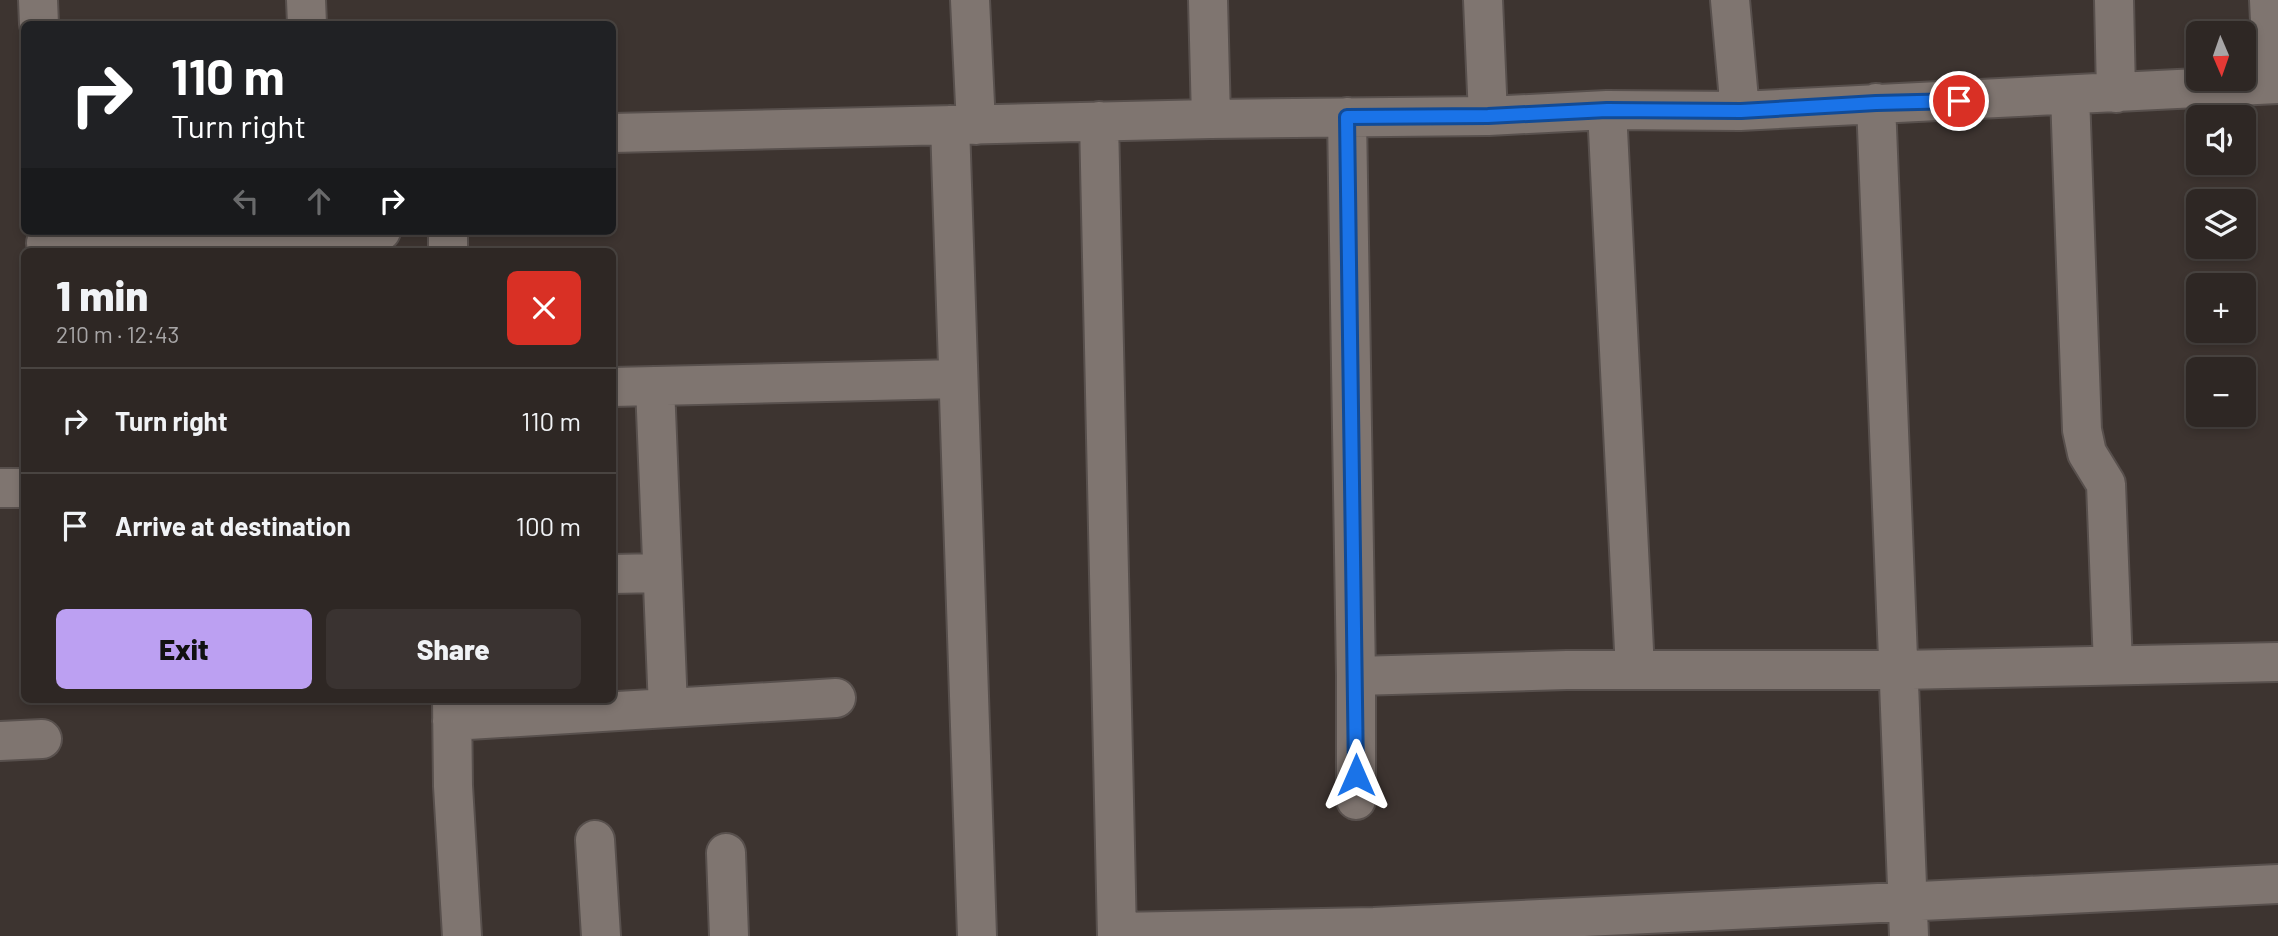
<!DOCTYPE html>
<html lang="en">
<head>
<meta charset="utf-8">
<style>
  body { margin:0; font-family:Barlow,sans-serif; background:#3a3331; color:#f1f3f6; height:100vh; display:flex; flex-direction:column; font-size:26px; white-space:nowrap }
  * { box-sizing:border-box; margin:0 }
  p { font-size:23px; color:#a7a5a6 }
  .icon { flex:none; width:38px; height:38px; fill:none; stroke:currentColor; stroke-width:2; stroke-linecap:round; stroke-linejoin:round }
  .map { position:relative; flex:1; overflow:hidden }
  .side { position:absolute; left:21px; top:248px; width:595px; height:455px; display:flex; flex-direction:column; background:#2e2724; border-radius:10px; box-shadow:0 4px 10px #0003,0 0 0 2px #494441 }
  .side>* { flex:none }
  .banner { position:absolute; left:21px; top:21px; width:595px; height:214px; border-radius:10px; box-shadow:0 4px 10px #0003,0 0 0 2px #494441; background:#202124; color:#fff; overflow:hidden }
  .needle { width:46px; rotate:178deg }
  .buttons { position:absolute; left:2186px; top:21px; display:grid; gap:14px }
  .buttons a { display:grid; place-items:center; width:70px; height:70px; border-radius:10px; background:#2e2724; box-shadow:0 4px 10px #0003,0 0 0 2px #494441; font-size:35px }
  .pin { position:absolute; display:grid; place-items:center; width:60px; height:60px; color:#fff; margin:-30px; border:4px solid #fff; border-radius:50%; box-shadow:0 2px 7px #0007 }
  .me { position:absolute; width:77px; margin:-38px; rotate:0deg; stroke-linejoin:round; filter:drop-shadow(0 0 5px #0008) }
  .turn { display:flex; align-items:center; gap:24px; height:147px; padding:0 35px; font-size:32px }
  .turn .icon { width:91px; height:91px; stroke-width:2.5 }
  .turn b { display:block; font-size:49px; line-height:60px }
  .lanes { display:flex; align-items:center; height:66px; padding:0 35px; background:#0003; justify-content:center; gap:35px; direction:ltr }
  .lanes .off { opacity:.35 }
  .round { display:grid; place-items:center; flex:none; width:74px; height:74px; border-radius:10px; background:#3a3331 }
  .headline { display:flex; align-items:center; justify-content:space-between; height:119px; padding:0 35px }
  h1 { font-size:42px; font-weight:800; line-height:52px }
  .button { display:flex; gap:14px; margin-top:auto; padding:14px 35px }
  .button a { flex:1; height:80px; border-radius:10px; background:#bca0f2; color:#111; font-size:28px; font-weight:800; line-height:80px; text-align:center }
  .button a+a { background:#3a3331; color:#f1f3f6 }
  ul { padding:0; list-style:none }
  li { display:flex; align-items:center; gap:21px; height:105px; padding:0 35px; border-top:2px solid #494441 }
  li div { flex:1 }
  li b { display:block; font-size:26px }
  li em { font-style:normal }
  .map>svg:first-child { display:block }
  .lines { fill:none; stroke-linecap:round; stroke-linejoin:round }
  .minor-casing { stroke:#58504d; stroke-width:42 }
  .minor { stroke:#7f7570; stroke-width:38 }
  .route-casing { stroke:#114b97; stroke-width:18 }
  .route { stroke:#1a73e8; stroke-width:12 }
</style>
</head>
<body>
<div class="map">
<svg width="2278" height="936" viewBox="0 0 2278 936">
  <rect width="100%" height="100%" fill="#3d3430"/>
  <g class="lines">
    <defs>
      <path id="minor" d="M38,0L39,24
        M306,0L307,24
        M970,0L976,125
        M1208,0L1211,119
        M1483,0L1488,116
        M1730,0L1740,111
        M2114,0L2116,93
        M2269,0L2273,84
        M2070,95L2082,430L2087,453L2106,484L2113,665
        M1876,103L1909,936
        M1607,110L1635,670
        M1347,117L1356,676V800
        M1099,121L1117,936
        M950,125L977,936
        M612,133L1211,119L1488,116L1607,110L1740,111L2278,84
        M448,231V252
        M46,243L381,231
        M655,386L668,708
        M612,387L958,379
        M0,488H24
        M612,574L662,573
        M1356,676L1567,670H1900L2278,662
        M452,700L453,786L462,936
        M452,721L836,698
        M0,741L42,739
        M595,840L601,936
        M726,853L729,936
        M1117,932L1374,927L2278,884"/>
    </defs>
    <!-- minor casing -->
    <use href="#minor" class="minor-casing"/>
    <!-- minor -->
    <use href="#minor" class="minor"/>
  </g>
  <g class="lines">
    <defs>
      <path id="route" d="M1356,775L1347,117L1488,116L1607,110L1741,111L1876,103L1959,101"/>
    </defs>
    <!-- route casing -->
    <use href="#route" class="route-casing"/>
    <!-- route -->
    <use href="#route" class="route"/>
  </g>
</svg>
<div class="buttons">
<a><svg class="needle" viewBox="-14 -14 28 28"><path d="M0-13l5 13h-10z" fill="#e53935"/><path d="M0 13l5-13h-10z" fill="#a7a5a6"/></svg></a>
<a><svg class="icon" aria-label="sound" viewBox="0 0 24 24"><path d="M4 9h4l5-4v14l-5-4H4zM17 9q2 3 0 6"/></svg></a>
<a><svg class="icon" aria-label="layers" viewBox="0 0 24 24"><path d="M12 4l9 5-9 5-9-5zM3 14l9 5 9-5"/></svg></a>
<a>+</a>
<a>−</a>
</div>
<div class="pin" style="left:1959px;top:101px;background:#d93025"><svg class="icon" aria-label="arrive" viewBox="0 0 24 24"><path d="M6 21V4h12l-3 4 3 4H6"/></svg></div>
<svg class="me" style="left:1356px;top:775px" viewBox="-20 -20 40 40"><path d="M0-17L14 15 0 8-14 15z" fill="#1a73e8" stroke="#fff" stroke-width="4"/></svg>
<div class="banner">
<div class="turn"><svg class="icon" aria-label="right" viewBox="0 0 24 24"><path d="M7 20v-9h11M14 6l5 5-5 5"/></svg><div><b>110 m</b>Turn right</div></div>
<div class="lanes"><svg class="icon off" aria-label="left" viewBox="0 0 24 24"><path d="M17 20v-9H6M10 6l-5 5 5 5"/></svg><svg class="icon off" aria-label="ahead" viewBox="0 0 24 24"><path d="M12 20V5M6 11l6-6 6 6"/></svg><svg class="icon" aria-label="right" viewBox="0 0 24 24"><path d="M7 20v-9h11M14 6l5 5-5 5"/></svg></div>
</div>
<section class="side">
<div class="headline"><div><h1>1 min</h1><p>210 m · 12:43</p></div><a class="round" style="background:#d93025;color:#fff"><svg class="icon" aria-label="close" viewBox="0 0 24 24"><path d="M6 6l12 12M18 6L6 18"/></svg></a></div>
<ul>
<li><svg class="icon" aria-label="right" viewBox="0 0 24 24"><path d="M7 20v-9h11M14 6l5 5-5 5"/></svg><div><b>Turn right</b></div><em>110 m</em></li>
<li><svg class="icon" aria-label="arrive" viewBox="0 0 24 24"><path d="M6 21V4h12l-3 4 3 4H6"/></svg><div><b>Arrive at destination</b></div><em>100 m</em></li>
</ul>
<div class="button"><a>Exit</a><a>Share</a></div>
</section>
</div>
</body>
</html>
